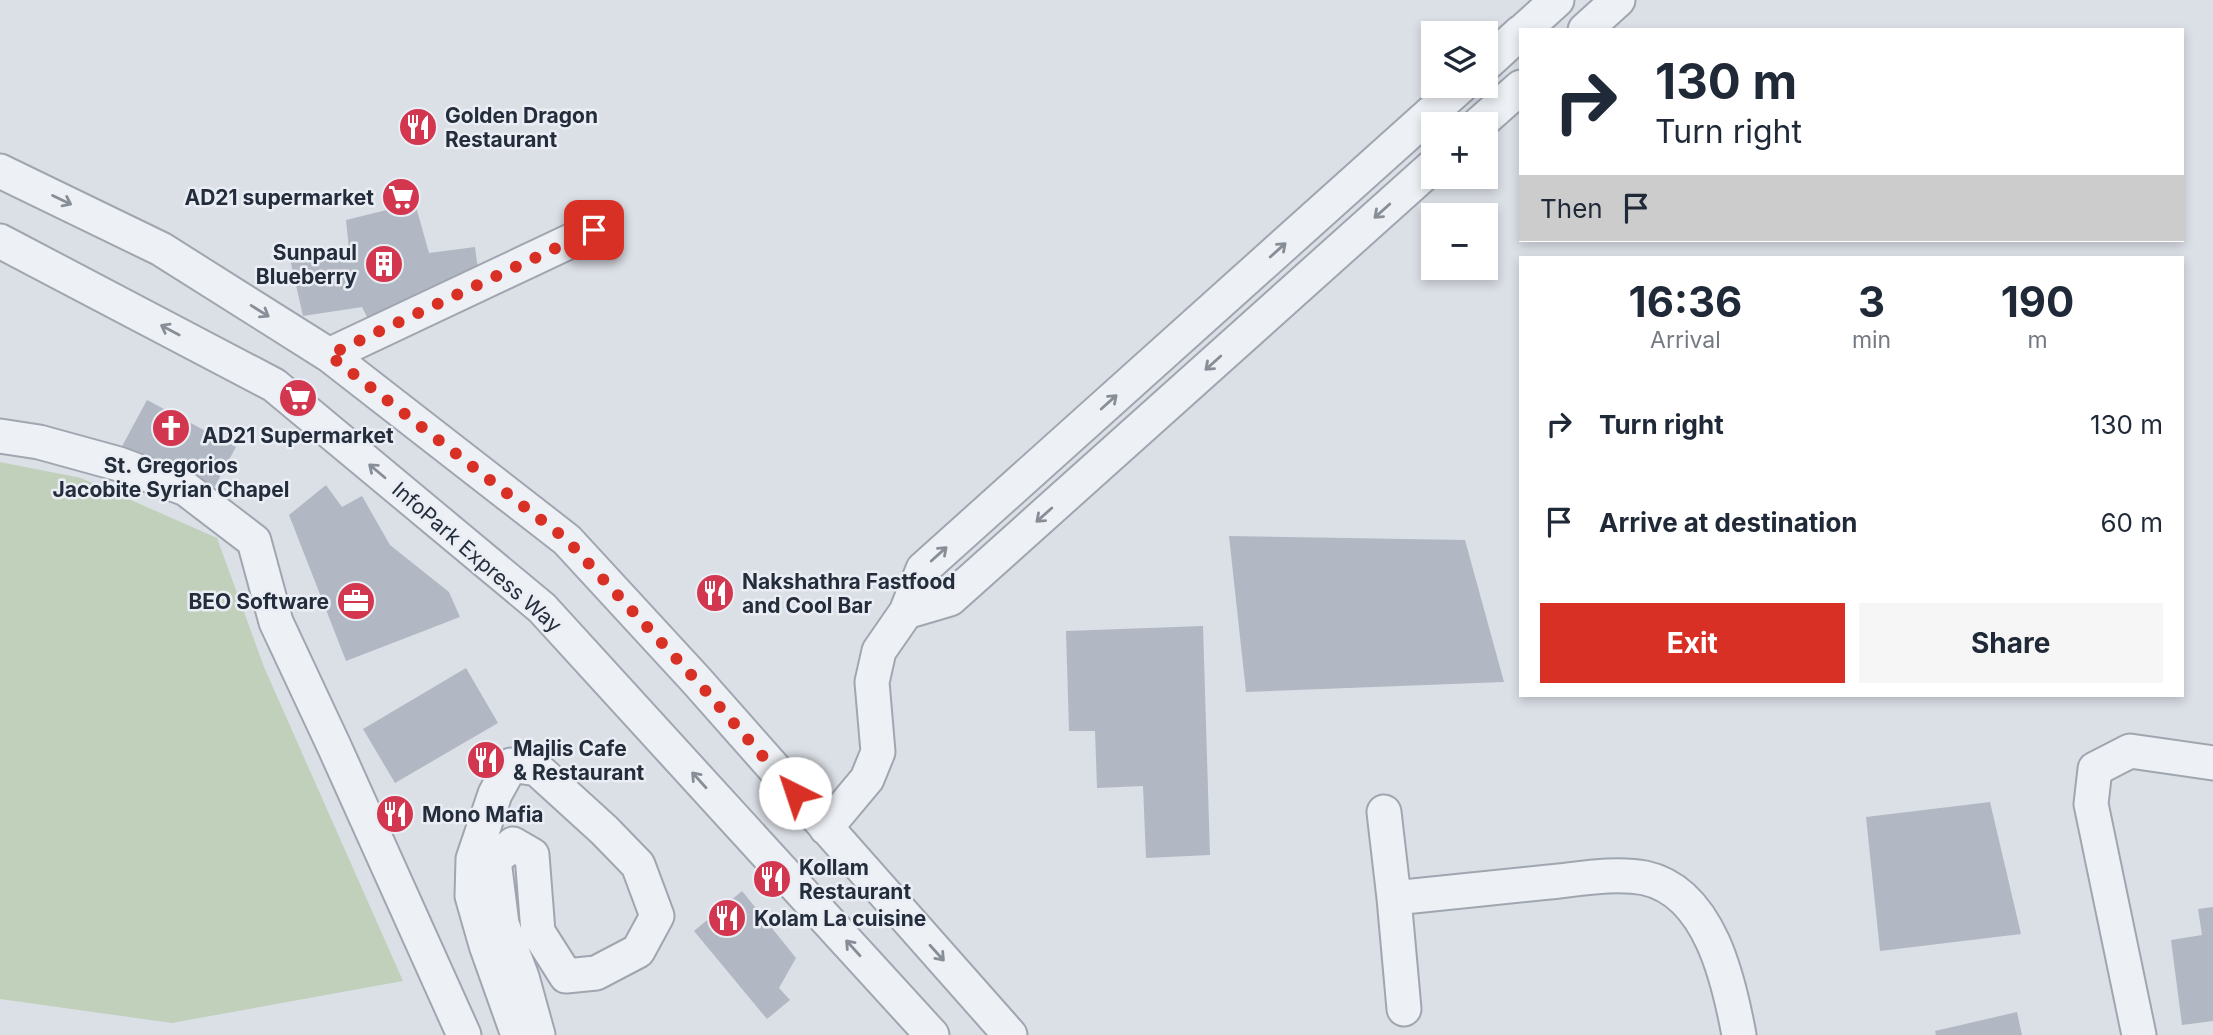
<!DOCTYPE html>
<html lang="en">
<head>
<meta charset="utf-8">
<style>
  body { margin:0; font-family:Inter,sans-serif; background:#f6f6f7; color:#1f2937; height:100vh; display:flex; flex-direction:column; font-size:26px; white-space:nowrap }
  * { box-sizing:border-box; margin:0 }
  p { font-size:23px; color:#747a83 }
  .icon { flex:none; width:38px; height:38px; fill:none; stroke:currentColor; stroke-width:2; stroke-linecap:round; stroke-linejoin:round }
  .map { position:relative; flex:1; overflow:hidden }
  .details { position:absolute; left:1519px; top:256px; width:665px; height:441px; display:flex; flex-direction:column; background:#fff; border-radius:0px; box-shadow:0 4px 10px #0003 }
  .details>* { flex:none }
  .banner { position:absolute; left:1519px; top:28px; width:665px; height:214px; border-radius:0px; box-shadow:0 4px 10px #0003; background:#fff; color:#1f2937; overflow:hidden }
  .fabs { position:absolute; left:1421px; top:21px; display:grid; gap:14px }
  .fabs a { display:grid; place-items:center; width:77px; height:77px; border-radius:0px; background:#fff; box-shadow:0 4px 10px #0003; font-size:35px }
  .pin { position:absolute; display:grid; place-items:center; width:60px; height:60px; color:#fff; margin:-30px; border-radius:14px; box-shadow:0 4px 10px #0006 }
  .me { position:absolute; width:77px; margin:-38px; rotate:319deg; stroke-linejoin:round; filter:drop-shadow(0 0 5px #0008) }
  .turn { display:flex; align-items:center; gap:24px; height:147px; padding:0 21px; font-size:32px }
  .turn .icon { width:91px; height:91px; stroke-width:2.5 }
  .turn b { display:block; font-size:49px; line-height:60px }
  .then { display:flex; align-items:center; height:66px; padding:0 21px; background:#0003; gap:14px; font-size:26px }
  .eta { display:flex; justify-content:space-evenly; align-items:center; height:119px; text-align:center }
  .eta b { font-size:42px; font-weight:700; line-height:49px }
  .primary-button { display:flex; gap:14px; margin-top:auto; padding:14px 21px }
  .primary-button a { flex:1; height:80px; border-radius:0px; background:#d93025; color:#fff; font-size:28px; font-weight:700; line-height:80px; text-align:center }
  .primary-button a+a { background:#f6f6f7; color:#1f2937 }
  ul { padding:0; list-style:none }
  li { display:flex; align-items:center; gap:21px; height:98px; padding:0 21px }
  li div { flex:1 }
  li b { display:block; font-size:26px }
  li em { font-style:normal }
  .map>svg:first-child { display:block }
  .green { fill:#c1d0bb }
  .building { fill:#b2b8c3 }
  .lines { fill:none; stroke-linecap:round; stroke-linejoin:round }
  .minor-casing { stroke:#a0a6b0; stroke-width:37 }
  .minor { stroke:#edf0f4; stroke-width:33 }
  .oneway { stroke:#888e98 }
  .route { stroke:#d93025; stroke-width:12; stroke-dasharray:0 21.6 }
  .labels { text-anchor:middle; dominant-baseline:central; stroke-width:5; stroke-linejoin:round; paint-order:stroke }
  .poi-label { font-size:21px; font-weight:bold; fill:#242d3c; stroke:#eaeef4; text-anchor:start }
  .street-label { font-size:21px; fill:#242d3c; stroke:#eaeef4 }
</style>
</head>
<body>
<div class="map">
<svg width="2213" height="1035" viewBox="0 0 2213 1035">
  <rect width="100%" height="100%" fill="#dbdfe6"/>
  <!-- green -->
  <path class="green" d="M0,462L81,478L217,538L264,667L403,981L172,1023L0,999Z"/>
  <!-- building -->
  <path class="building" d="M415,203L429,253L475,247L478,270L371,325L362,307L303,316L290,259L349,250L346,220Z
    M147,400L236,447L209,497L120,450Z
    M326,485L342,507L362,496L390,545L449,592L460,617L346,661L289,515Z
    M1229,536L1465,540L1504,682L1246,692Z
    M1203,626L1210,855L1146,858L1143,786L1097,788L1095,731H1069L1066,631Z
    M466,668L498,723L395,783L363,729Z
    M1990,802L2021,934L1880,951L1866,817Z
    M742,891L796,958L779,988L790,1000L767,1019L694,931Z
    M2213,907V1021L2182,1025L2171,940L2202,935L2198,909Z
    M2017,1012L2022,1035H1936L1935,1031Z"/>
  <g class="lines">
    <defs>
      <path id="minor" d="M1524,30L1557,0
        M1585,30L1618,0
        M1486,64L1521,32
        M1479,124L1521,87
        M0,171L161,249L329,355L567,540L696,680L1010,1035
        M0,241L274,385L542,608L932,1035
        M329,355L594,230
        M0,436L39,442L119,464L186,489L254,541L276,622L334,746L464,1035
        M906,612L950,599L1433,166
        M1384,812L1394,898C1446,893 1497,887 1549,882C1579,879 1616,872 1645,878C1710,892 1729,981 1739,1035
        M826,828L867,779L878,752L872,682L879,651L906,612L923,569L1461,86
        M1394,898L1404,1009
        M518,1035L486,945L472,896L473,859L495,794L511,765L537,769L604,830L638,865L657,916L638,951L596,973L566,976L538,932L532,855L513,844L494,860L502,924L522,977L538,1035
        M2139,1035L2091,804L2095,769L2130,751L2213,763"/>
    </defs>
    <!-- minor casing -->
    <use href="#minor" class="minor-casing"/>
    <!-- minor -->
    <use href="#minor" class="minor"/>
  </g>
  <!-- one-way arrows -->
  <defs><path id="oneway-shaft" d="M-6 0H5M1.5-3L5.5 0L1.5 3" fill="none" stroke-width="1.6" stroke-linecap="round" stroke-linejoin="round" transform="scale(1.75)"/></defs>
  <g class="oneway">
    <use href="#oneway-shaft" transform="translate(62 200) rotate(26)"/>
    <use href="#oneway-shaft" transform="translate(1382 211) rotate(138)"/>
    <use href="#oneway-shaft" transform="translate(1278 250) rotate(-42)"/>
    <use href="#oneway-shaft" transform="translate(260 311) rotate(32)"/>
    <use href="#oneway-shaft" transform="translate(170 330) rotate(-152)"/>
    <use href="#oneway-shaft" transform="translate(1213 363) rotate(138)"/>
    <use href="#oneway-shaft" transform="translate(1109 402) rotate(-42)"/>
    <use href="#oneway-shaft" transform="translate(377 471) rotate(-140)"/>
    <use href="#oneway-shaft" transform="translate(1044 515) rotate(138)"/>
    <use href="#oneway-shaft" transform="translate(939 554) rotate(-42)"/>
    <use href="#oneway-shaft" transform="translate(699 780) rotate(-132)"/>
    <use href="#oneway-shaft" transform="translate(853 948) rotate(-132)"/>
    <use href="#oneway-shaft" transform="translate(937 953) rotate(48)"/>
  </g>
  <g class="lines">
    <!-- route -->
    <path class="route" d="M594,230L329,355L567,540L696,680L795,793"/>
  </g>
  <!-- icons -->
  <defs>
    <symbol id="restaurant-disc" viewBox="-11 -11 22 22"><circle r="9.5" fill="#d3374f" stroke="#eaeef4"/><path d="M-5-6h1v4h1v-4h1v4h1v-4h1v5L-1.5 .5V6h-2V.5L-5-1ZM5-6V6H3V1.5H1.5Q1.5-4 5-6Z" fill="#fff"/></symbol>
    <symbol id="supermarket-disc" viewBox="-11 -11 22 22"><circle r="9.5" fill="#d3374f" stroke="#eaeef4"/><path d="M-6-5.5h2.5l.6 2H6L4.5 2H-2.5L-4.4-4H-6ZM-1.5 3.2a1.3 1.3 0 1 0 .1 0ZM3 3.2a1.3 1.3 0 1 0 .1 0Z" fill="#fff"/></symbol>
    <symbol id="building-disc" viewBox="-11 -11 22 22"><circle r="9.5" fill="#d3374f" stroke="#eaeef4"/><path d="M-4-6H4V6H1V3H-1V6H-4ZM-2.5-4.3h1.7v1.8h-1.7ZM.8-4.3h1.7v1.8H.8ZM-2.5-1h1.7V.8h-1.7ZM.8-1h1.7V.8H.8Z" fill="#fff"/></symbol>
    <symbol id="church-disc" viewBox="-11 -11 22 22"><circle r="9.5" fill="#d3374f" stroke="#eaeef4"/><path d="M-1.2-6h2.4v3.5h3.3v2.4h-3.3V6h-2.4V-.1h-3.3v-2.4h3.3Z" fill="#fff"/></symbol>
    <symbol id="office-disc" viewBox="-11 -11 22 22"><circle r="9.5" fill="#d3374f" stroke="#eaeef4"/><path d="M-6-3h4V-5.5h4V-3h4V5H-6ZM-1-4.5V-3h2v-1.5ZM-6 0V1H6V0Z" fill="#fff"/></symbol>
  </defs>
  <g fill-rule="evenodd">
    <use href="#restaurant-disc" x="396" y="105" width="44" height="44"/>
    <use href="#supermarket-disc" x="379" y="175" width="44" height="44"/>
    <use href="#building-disc" x="362" y="242" width="44" height="44"/>
    <use href="#supermarket-disc" x="276" y="376" width="44" height="44"/>
    <use href="#church-disc" x="149" y="406" width="44" height="44"/>
    <use href="#restaurant-disc" x="693" y="571" width="44" height="44"/>
    <use href="#office-disc" x="334" y="579" width="44" height="44"/>
    <use href="#restaurant-disc" x="464" y="738" width="44" height="44"/>
    <use href="#restaurant-disc" x="373" y="792" width="44" height="44"/>
    <use href="#restaurant-disc" x="750" y="857" width="44" height="44"/>
    <use href="#restaurant-disc" x="705" y="896" width="44" height="44"/>
  </g>
  <g class="labels">
    <!-- poi labels -->
    <g class="poi-label">
      <text x="445" y="115">Golden Dragon<tspan x="445" dy="24">Restaurant</tspan></text>
      <text x="374" y="197" text-anchor="end">AD21 supermarket</text>
      <text x="357" y="252" text-anchor="end">Sunpaul<tspan x="357" dy="24">Blueberry</tspan></text>
      <text x="298" y="435" text-anchor="middle">AD21 Supermarket</text>
      <text x="171" y="465" text-anchor="middle">St. Gregorios<tspan x="171" dy="24">Jacobite Syrian Chapel</tspan></text>
      <text x="742" y="581">Nakshathra Fastfood<tspan x="742" dy="24">and Cool Bar</tspan></text>
      <text x="329" y="601" text-anchor="end">BEO Software</text>
      <text x="513" y="748">Majlis Cafe<tspan x="513" dy="24">&amp; Restaurant</tspan></text>
      <text x="422" y="814">Mono Mafia</text>
      <text x="799" y="867">Kollam<tspan x="799" dy="24">Restaurant</tspan></text>
      <text x="754" y="918">Kolam La cuisine</text>
    </g>
    <!-- street labels -->
    <g class="street-label">
      <text transform="translate(477 557) rotate(41)">InfoPark Express Way</text>
    </g>
  </g>
</svg>
<div class="fabs">
<a><svg class="icon" aria-label="layers" viewBox="0 0 24 24"><path d="M12 4l9 5-9 5-9-5zM3 14l9 5 9-5"/></svg></a>
<a>+</a>
<a>−</a>
</div>
<div class="pin" style="left:594px;top:230px;background:#d93025"><svg class="icon" aria-label="arrive" viewBox="0 0 24 24"><path d="M6 21V4h12l-3 4 3 4H6"/></svg></div>
<svg class="me" style="left:795px;top:793px" viewBox="-20 -20 40 40"><circle r="19" fill="#fff"/><path d="M0-13L10 11 0 6-10 11z" fill="#d93025"/></svg>
<div class="banner">
<div class="turn"><svg class="icon" aria-label="right" viewBox="0 0 24 24"><path d="M7 20v-9h11M14 6l5 5-5 5"/></svg><div><b>130 m</b>Turn right</div></div>
<div class="then">Then<svg class="icon" aria-label="arrive" viewBox="0 0 24 24"><path d="M6 21V4h12l-3 4 3 4H6"/></svg></div>
</div>
<section class="details">
<div class="eta">
<div><b>16:36</b><p>Arrival</p></div>
<div><b>3</b><p>min</p></div>
<div><b>190</b><p>m</p></div>
</div>
<ul>
<li><svg class="icon" aria-label="right" viewBox="0 0 24 24"><path d="M7 20v-9h11M14 6l5 5-5 5"/></svg><div><b>Turn right</b></div><em>130 m</em></li>
<li><svg class="icon" aria-label="arrive" viewBox="0 0 24 24"><path d="M6 21V4h12l-3 4 3 4H6"/></svg><div><b>Arrive at destination</b></div><em>60 m</em></li>
</ul>
<div class="primary-button"><a>Exit</a><a>Share</a></div>
</section>
</div>
</body>
</html>
